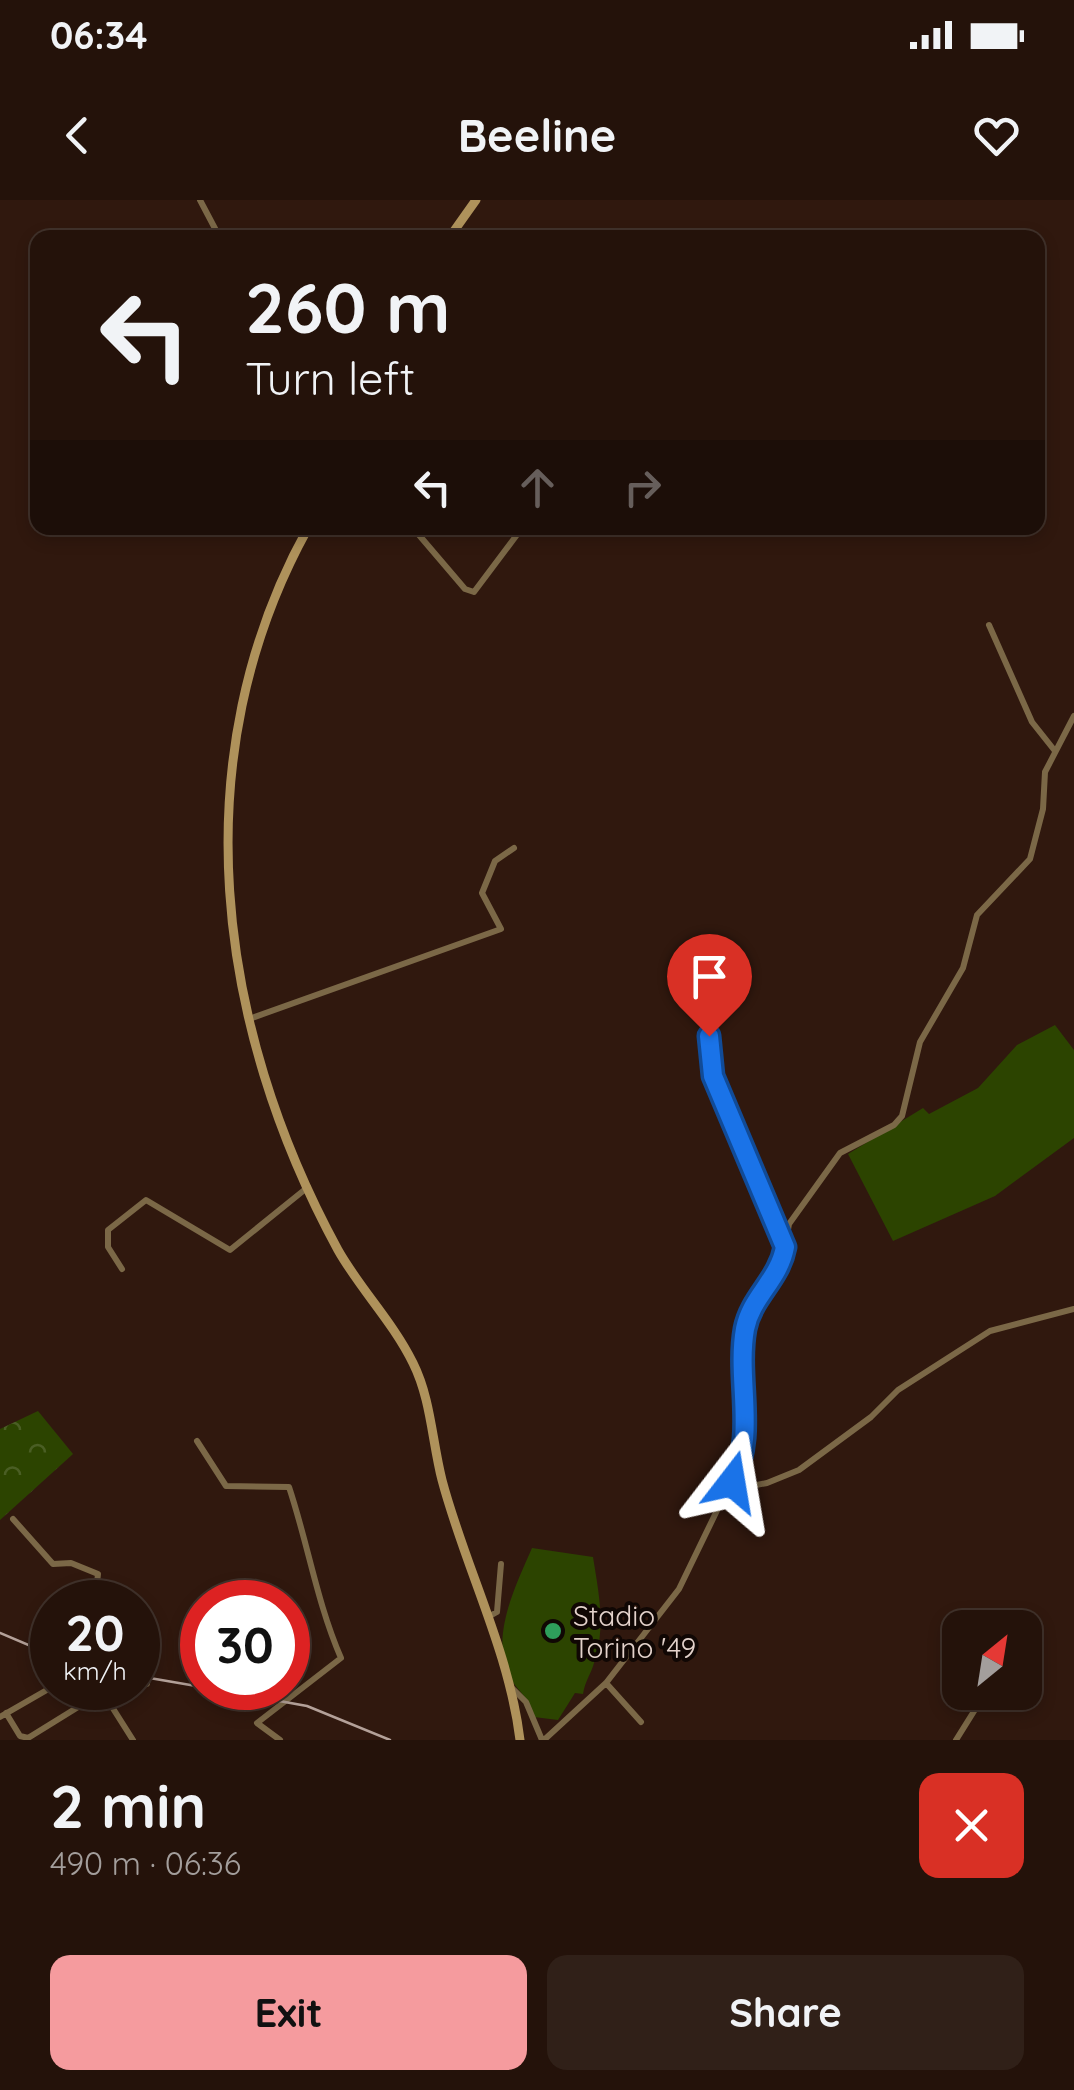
<!DOCTYPE html>
<html lang="en">
<head>
<meta charset="utf-8">
<style>
  body { margin:0; font-family:Quicksand,sans-serif; background:#302018; color:#f1f3f6; height:100vh; display:flex; flex-direction:column; font-size:38px; white-space:nowrap }
  * { box-sizing:border-box; margin:0 }
  p { font-size:32px; color:#a39e9c }
  .icon { flex:none; width:55px; height:55px; fill:none; stroke:currentColor; stroke-width:2; stroke-linecap:round; stroke-linejoin:round }
  .map { position:relative; height:1540px; overflow:hidden }
  .side { display:flex; flex-direction:column; background:#24120a; flex:1 }
  .side>* { flex:none }
  .guide { position:absolute; left:30px; top:30px; width:1015px; height:305px; border-radius:20px; box-shadow:0 5px 15px #0003,0 0 0 2px #41322b; background:#24120a; color:#f1f3f6; overflow:hidden }
  .needle { width:65px; rotate:30deg }
  .fabs { position:absolute; left:942px; top:1410px; display:grid; gap:20px }
  .fabs a { display:grid; place-items:center; width:100px; height:100px; border-radius:20px; background:#24120a; box-shadow:0 5px 15px #0003,0 0 0 2px #41322b; font-size:50px }
  .speed { position:absolute; left:30px; top:1380px; display:flex; gap:20px; font-size:50px; font-weight:700; text-align:center }
  .speed>* { display:grid; place-content:center; width:130px; height:130px; border-radius:50%; background:#24120a; box-shadow:0 5px 15px #0003,0 0 0 2px #41322b; line-height:1 }
  .speed small { font-size:25px; font-weight:400 }
  .speed .limit { border:15px solid #d22; background:#fff; color:#111 }
  .pin { position:absolute; display:grid; place-items:center; width:85px; height:85px; color:#fff; margin:-102px -42px; border-radius:50% 50% 50% 0; rotate:-45deg; box-shadow:0 0 10px #0007 }
  .pin .icon { rotate:45deg }
  .me { position:absolute; width:110px; margin:-55px; rotate:14deg; stroke-linejoin:round; filter:drop-shadow(0 0 8px #0008) }
  .turn { display:flex; align-items:center; gap:35px; height:210px; padding:0 50px; font-size:45px }
  .turn .icon { width:130px; height:130px; stroke-width:2.5 }
  .turn b { display:block; font-size:70px; line-height:85px }
  .lanes { display:flex; align-items:center; height:95px; padding:0 50px; background:#0003; justify-content:center; gap:50px; direction:ltr }
  .lanes .off { opacity:.35 }
  .round { display:grid; place-items:center; flex:none; width:105px; height:105px; border-radius:20px; background:#302018 }
  .headline { display:flex; align-items:center; justify-content:space-between; height:170px; padding:0 50px }
  h1 { font-size:60px; font-weight:700; line-height:75px }
  .action { display:flex; gap:20px; margin-top:auto; padding:20px 50px }
  .action a { flex:1; height:115px; border-radius:20px; background:#f59b9e; color:#111; font-size:40px; font-weight:700; line-height:115px; text-align:center }
  .action a+a { background:#302018; color:#f1f3f6 }
  .status { display:flex; justify-content:space-between; align-items:center; height:70px; padding:0 50px; background:#24120a; direction:ltr }
  .status svg { height:28px; fill:currentColor }
  header { display:flex; justify-content:space-between; align-items:center; height:130px; padding:0 50px; background:#24120a; font-size:45px; font-weight:700 }
  .map>svg:first-child { display:block }
  .green { fill:#2c4400 }
  .park { fill:url(#park-crowns) }
  .lines { fill:none; stroke-linecap:round; stroke-linejoin:round }
  .street { stroke:#7b6847; stroke-width:6 }
  .secondary { stroke:#af925b; stroke-width:9 }
  .rail { stroke:#b4a199; stroke-width:2.5 }
  .route-casing { stroke:#114b97; stroke-width:25 }
  .route { stroke:#1a73e8; stroke-width:18 }
  .leisure-dot { fill:#2e9e5b; stroke:#100704; stroke-width:4 }
  .labels { text-anchor:middle; dominant-baseline:central; stroke-width:8; stroke-linejoin:round; paint-order:stroke }
  .poi-label { font-size:28px; fill:#e4d3cc; stroke:#100704; text-anchor:start }
</style>
</head>
<body>
<div class="status"><b>06:34</b><svg viewBox="0 0 49 12"><path d="M0 12V9h3v3zM5 12V6h3v6zM10 12V3h3v9zM15 12V0h3v12zM26 1h20v11H26zM47 4h2v5h-2z"/></svg></div>
<header><svg class="icon" aria-label="back" viewBox="0 0 24 24"><path d="M15 5l-7 7 7 7"/></svg>Beeline<svg class="icon" aria-label="heart" viewBox="0 0 24 24"><path d="M12 20l-8-8c-3-5 5-10 8-4 3-6 11-1 8 4z"/></svg></header>
<div class="map">
<svg width="1074" height="1540" viewBox="0 0 1074 1540">
  <defs>
    <pattern id="park-crowns" width="20" height="18" patternUnits="userSpaceOnUse" patternTransform="scale(2.5)"><rect width="20" height="18" fill="#2c4400"/><path d="M2 6a3 3 0 1 1 6 0M12 15a3 3 0 1 1 6 0" fill="none" stroke="#4a5e24"/></pattern>
  </defs>
  <rect width="100%" height="100%" fill="#30180e"/>
  <!-- green -->
  <path class="green" d="M1055,825L1074,850V938L995,996L893,1041L848,954L923,908L929,914L978,888L1017,845Z
    M532,1348L593,1357C599,1394 606,1427 594,1463C591,1474 585,1481 583,1494L575,1493L558,1520L534,1517C526,1492 518,1493 510,1477C489,1438 516,1385 532,1348Z"/>
  <!-- park -->
  <path class="park" d="M38,1211L73,1254L0,1320V1229Z"/>
  <g class="lines">
    <!-- street -->
    <path class="street" d="M200,0L220,38
      M413,328L465,389L474,392L522,328
      M989,425L1032,522L1055,551
      M708,812L713,876L784,1040
      M249,819L501,729L482,693L495,661L514,648
      M122,1069L108,1047V1030L146,1000L230,1050L308,987
      M197,1241L226,1286L289,1287C308,1344 317,1403 341,1458L257,1523L280,1540
      M730,1290L767,1283L799,1270L871,1217L898,1190L990,1131L1074,1109
      M13,1319L53,1364L71,1363L98,1374L95,1402
      M488,1417L497,1412L501,1364
      M1003,1428L1015,1417
      M138,1464L149,1467L147,1484L138,1485
      M606,1483L641,1522
      M511,1487L526,1502L542,1540
      M100,1488L133,1540
      M6,1513L20,1536L28,1538L104,1491
      M0,1517L52,1487
      M544,1540L606,1483L679,1389L740,1263L745,1241L744,1132L755,1102L782,1064L789,1024L840,953L894,925L902,916L920,842L963,768L977,715L1030,659L1043,609L1045,572L1074,516
      M956,1540L986,1492"/>
    <!-- secondary -->
    <path class="secondary" d="M449,38L476,0
      M308,328C181,557 216,826 338,1050C360,1089 393,1122 413,1163C431,1199 432,1241 442,1280C465,1367 509,1450 520,1540"/>
    <!-- rail -->
    <path class="rail" d="M0,1433L52,1455
      M138,1476L202,1487
      M208,1488L307,1506L390,1540"/>
  </g>
  <g class="lines">
    <defs>
      <path id="route" d="M709,836L713,876L785,1047C779,1080 751,1097 745,1129C736,1180 757,1235 732,1282"/>
    </defs>
    <!-- route casing -->
    <use href="#route" class="route-casing"/>
    <!-- route -->
    <use href="#route" class="route"/>
  </g>
  <!-- markers -->
  <circle class="leisure-dot" cx="553" cy="1431" r="10"/>
  <g class="labels">
    <!-- poi labels -->
    <g class="poi-label">
      <text x="573" y="1415">Stadio<tspan x="573" dy="32">Torino '49</tspan></text>
    </g>
  </g>
</svg>
<div class="fabs">
<a><svg class="needle" viewBox="-14 -14 28 28"><path d="M0-13l5 13h-10z" fill="#e53935"/><path d="M0 13l5-13h-10z" fill="#a39e9c"/></svg></a>
</div>
<div class="speed"><div>20<small>km/h</small></div><div class="limit">30</div></div>
<div class="pin" style="left:709px;top:836px;background:#d93025"><svg class="icon" aria-label="arrive" viewBox="0 0 24 24"><path d="M6 21V4h12l-3 4 3 4H6"/></svg></div>
<svg class="me" style="left:732px;top:1282px" viewBox="-20 -20 40 40"><path d="M0-17L14 15 0 8-14 15z" fill="#1a73e8" stroke="#fff" stroke-width="4"/></svg>
<div class="guide">
<div class="turn"><svg class="icon" aria-label="left" viewBox="0 0 24 24"><path d="M17 20v-9H6M10 6l-5 5 5 5"/></svg><div><b>260 m</b>Turn left</div></div>
<div class="lanes"><svg class="icon" aria-label="left" viewBox="0 0 24 24"><path d="M17 20v-9H6M10 6l-5 5 5 5"/></svg><svg class="icon off" aria-label="ahead" viewBox="0 0 24 24"><path d="M12 20V5M6 11l6-6 6 6"/></svg><svg class="icon off" aria-label="right" viewBox="0 0 24 24"><path d="M7 20v-9h11M14 6l5 5-5 5"/></svg></div>
</div>
</div>
<section class="side">
<div class="headline"><div><h1>2 min</h1><p>490 m · 06:36</p></div><a class="round" style="background:#d93025;color:#fff"><svg class="icon" aria-label="close" viewBox="0 0 24 24"><path d="M6 6l12 12M18 6L6 18"/></svg></a></div>
<div class="action"><a>Exit</a><a>Share</a></div>
</section>
</body>
</html>
